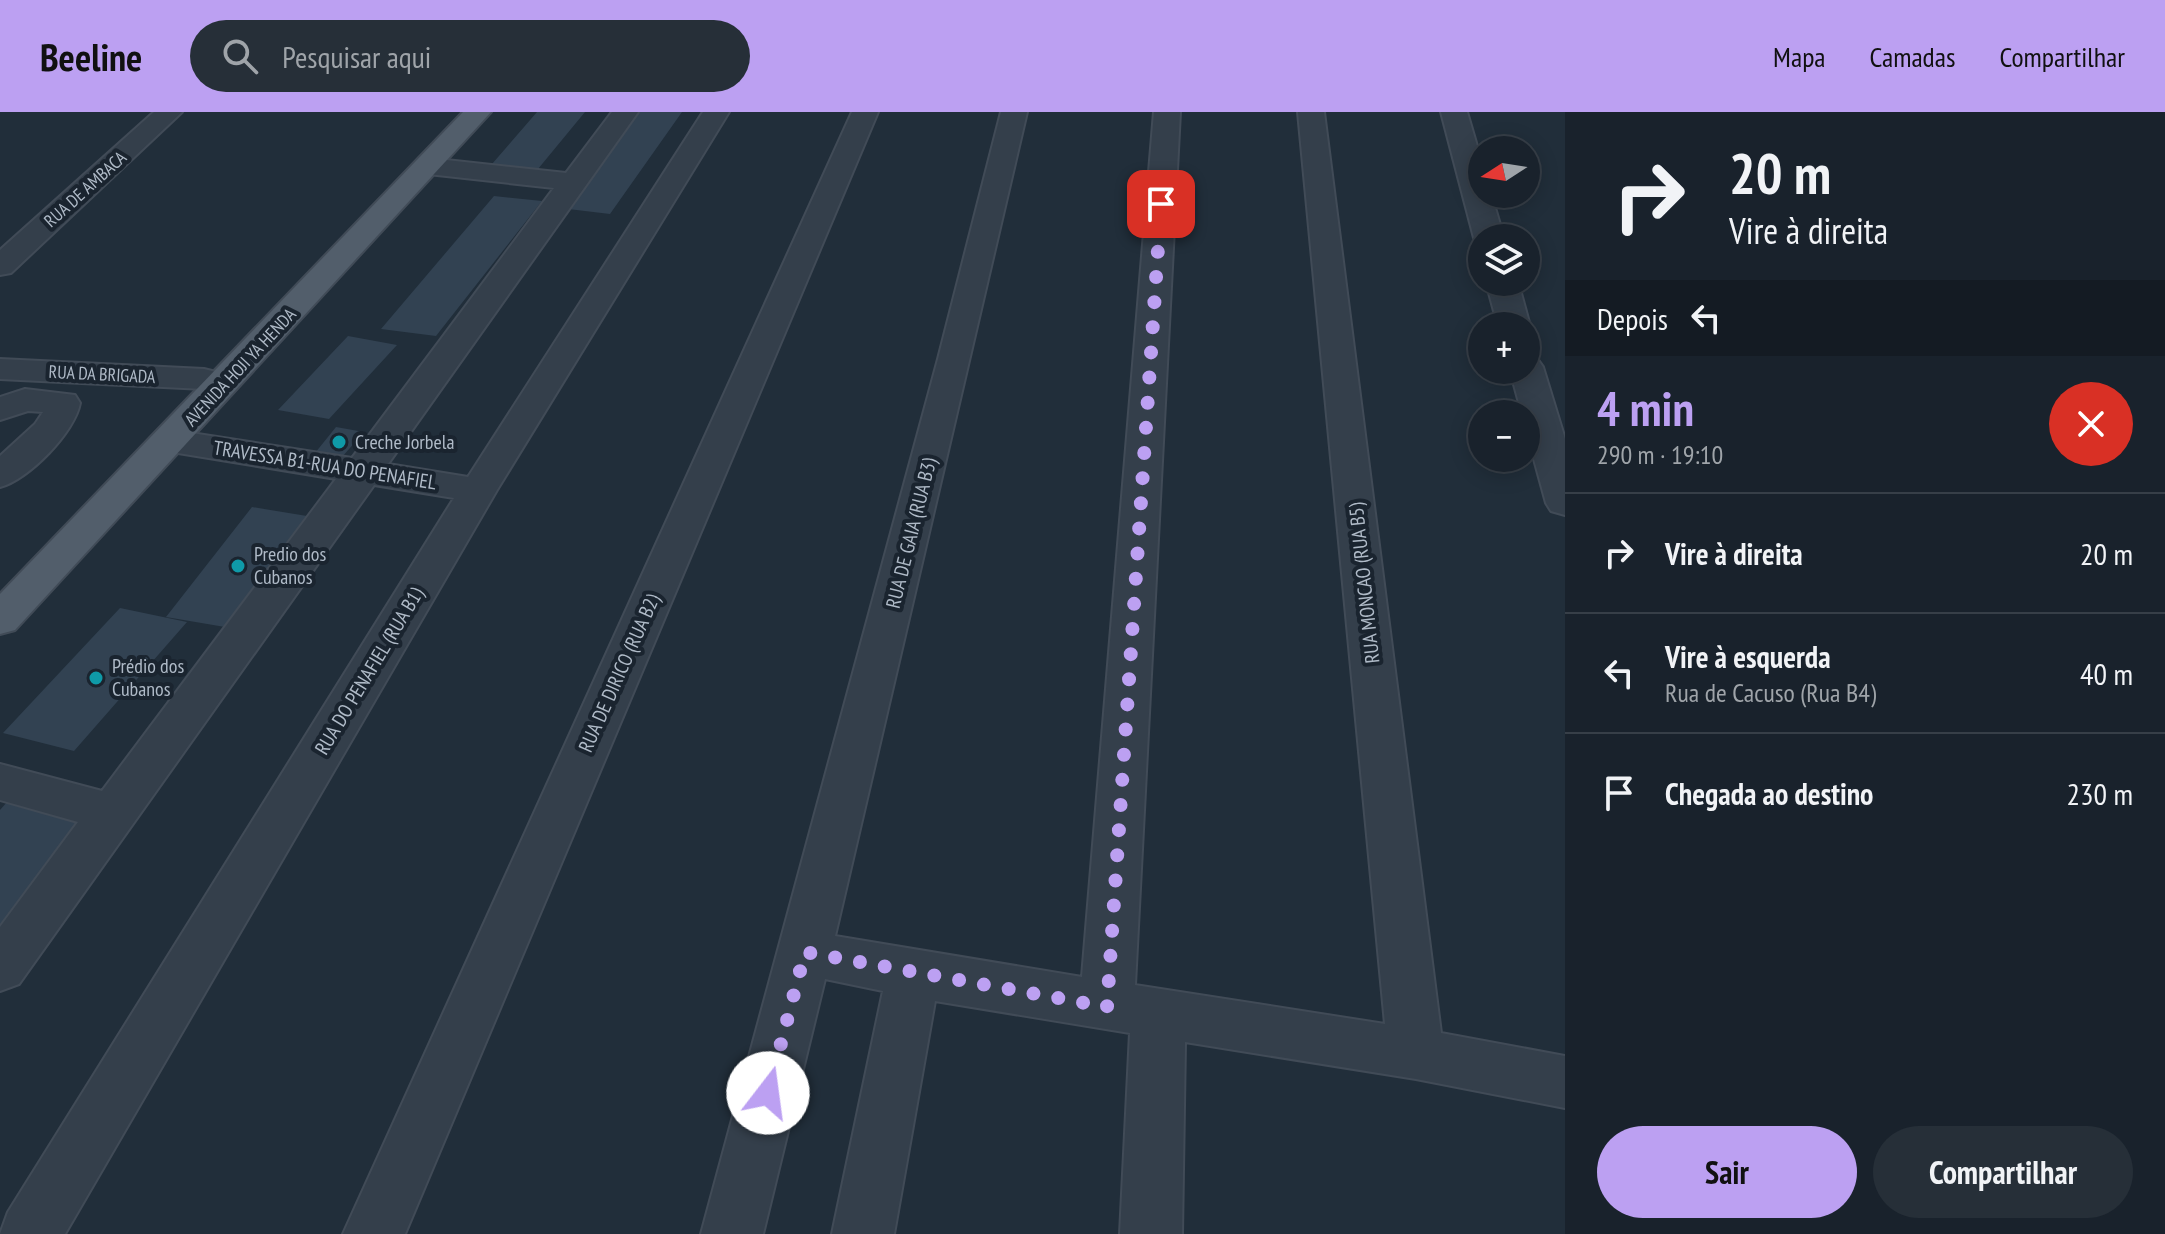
<!DOCTYPE html>
<html lang="pt">
<head>
<meta charset="utf-8">
<style>
  body { margin:0; font-family:"PT Sans Narrow",sans-serif; background:#262f38; color:#f1f3f6; height:100vh; display:flex; flex-direction:column; font-size:30px; white-space:nowrap }
  * { box-sizing:border-box; margin:0 }
  p { font-size:26px; color:#9fa4a9 }
  .icon { flex:none; width:44px; height:44px; fill:none; stroke:currentColor; stroke-width:2; stroke-linecap:round; stroke-linejoin:round }
  .map { position:relative; flex:1; overflow:hidden }
  .panel { display:flex; flex-direction:column; background:#19222c; width:600px }
  .panel>* { flex:none }
  .top-card { background:#19222c; color:#f1f3f6; overflow:hidden }
  .needle { width:52px; rotate:258deg }
  .controls { position:absolute; left:1468px; top:24px; display:grid; gap:16px }
  .controls a { display:grid; place-items:center; width:72px; height:72px; border-radius:50%; background:#19222c; box-shadow:0 4px 20px #0003,0 0 0 2px #373f48; font-size:40px }
  .pin { position:absolute; display:grid; place-items:center; width:68px; height:68px; color:#fff; margin:-34px; border-radius:16px; box-shadow:0 4px 12px #0006 }
  .me { position:absolute; width:88px; margin:-44px; rotate:15deg; stroke-linejoin:round; filter:drop-shadow(0 0 6px #0008) }
  .turn { display:flex; align-items:center; gap:28px; height:168px; padding:0 32px; font-size:36px }
  .turn .icon { width:104px; height:104px; stroke-width:2.5 }
  .turn b { display:block; font-size:56px; line-height:68px }
  .then { display:flex; align-items:center; height:76px; padding:0 32px; background:#0003; gap:16px; font-size:30px }
  .round { display:grid; place-items:center; flex:none; width:84px; height:84px; border-radius:42px; background:#262f38 }
  .headline { display:flex; align-items:center; justify-content:space-between; height:136px; padding:0 32px }
  h1 { font-size:48px; font-weight:600; line-height:60px; color:#bca0f2 }
  .cta { display:flex; gap:16px; margin-top:auto; padding:16px 32px }
  .cta a { flex:1; height:92px; border-radius:48px; background:#bca0f2; color:#111; font-size:32px; font-weight:600; line-height:92px; text-align:center }
  .cta a+a { background:#262f38; color:#f1f3f6 }
  ul { padding:0; list-style:none }
  li { display:flex; align-items:center; gap:24px; height:120px; padding:0 32px; border-top:2px solid #373f48 }
  li div { flex:1 }
  li b { display:block; font-size:30px }
  li em { font-style:normal }
  header { display:flex; align-items:center; gap:48px; box-sizing:border-box; height:112px; padding:0 40px; background:#bca0f2; color:#111 }
  header strong { font-size:38px }
  nav { display:flex; gap:44px; margin-inline-start:auto; font-size:28px }
  .search { width:560px; height:72px; background:#262f38; display:flex; align-items:center; gap:20px; box-sizing:border-box; padding:0 28px; border-radius:44px; color:#9fa4a9; font-size:30px }
  main { display:flex; flex:1; min-height:0 }
  .map>svg:first-child { display:block }
  .building { fill:#324252 }
  .lines { fill:none; stroke-linecap:round; stroke-linejoin:round }
  .minor-casing { stroke:#414b57; stroke-width:4 }
  .major-casing { stroke:#414b57; stroke-width:4 }
  .minor { fill:#343f4b; fill-rule:evenodd }
  .major { fill:#525e6b; fill-rule:evenodd }
  .route { stroke:#bca0f2; stroke-width:14; stroke-dasharray:0 25.2 }
  .culture-dot { fill:#0f9aa8; stroke:#1a242f; stroke-width:3 }
  .labels { text-anchor:middle; dominant-baseline:central; stroke-width:8; stroke-linejoin:round; paint-order:stroke }
  .far-street-label { font-size:18px; fill:#afbac7; stroke:#1a242f }
  .poi-label { font-size:20px; fill:#afbac7; stroke:#1a242f; text-anchor:start }
  .street-label { font-size:20px; fill:#afbac7; stroke:#1a242f }
</style>
</head>
<body>
<header>
<strong>Beeline</strong>
<div class="search"><svg class="icon" aria-label="search" viewBox="0 0 24 24"><circle cx="10" cy="10" r="6"/><path d="M15 15l6 6"/></svg>Pesquisar aqui</div>
<nav><a>Mapa</a><a>Camadas</a><a>Compartilhar</a></nav>
</header>
<main>
<div class="map">
<svg width="1565" height="1122" viewBox="0 0 1565 1122">
  <rect width="100%" height="100%" fill="#212e3a"/>
  <!-- building -->
  <path class="building" d="M537,0H585L538,57L492,52Z
    M633,0H682L610,102L560,96Z
    M494,84L542,89L436,224L381,217Z
    M348,224L397,233L329,307L278,298Z
    M336,315L364,320L342,345L315,341Z
    M252,395L307,404L225,515L166,505Z
    M120,496L187,510L74,639L3,621Z
    M7,690L83,706L0,815V698Z"/>
  <g class="lines">
    <defs>
      <path id="minor" d="M154,0H182L11,161L0,163V138Z
        M612,0H638L388,352L468,365L703,0H729L497,378L65,1122H0L8,1100L454,386L374,373L19,872L0,879V815L78,710L0,688V652L102,679L336,367L172,340L159,337L154,329L159,321L172,318L352,346L554,76L428,62L418,60L414,54L418,48L428,46L566,61Z
        M852,0H878L405,1122H343Z
        M1001,0H1027L835,824L1082,865L1154,0H1180L1135,873L1385,912L1298,0H1324L1441,921L1565,944V996L1416,967L1185,930L1182,1122H1120L1130,921L935,889L894,1122H832L883,879L825,867L763,1122H701L938,247Z
        M1441,0H1467L1482,51V82H1491L1504,126H1482V133L1474,126Z
        M1486,170H1518L1530,214L1526,220V214H1498Z
        M1526,245L1538,248L1543,255L1565,327V403L1551,399L1546,391L1526,318V302H1522L1510,258H1526Z
        M0,247L204,257L216,260L221,267L216,274L204,277L0,267Z
        M25,277L75,283L80,291C75,320 28,368 0,375V344L35,312L43,300L28,299L0,308V285Z"/>
      <path id="major" d="M463,0H491L15,518L0,522V482Z"/>
    </defs>
    <!-- minor casing -->
    <use href="#minor" class="minor-casing"/>
    <!-- major casing -->
    <use href="#major" class="major-casing"/>
    <!-- minor -->
    <use href="#minor" class="minor"/>
    <!-- major -->
    <use href="#major" class="major"/>
  </g>
  <g class="lines">
    <!-- route -->
    <path class="route" d="M768,981L805,840L1107,895L1161,92"/>
  </g>
  <!-- markers -->
  <g class="culture-dot">
    <circle cx="339" cy="330" r="8"/>
    <circle cx="238" cy="454" r="8"/>
    <circle cx="96" cy="566" r="8"/>
  </g>
  <g class="labels">
    <!-- far-street labels -->
    <g class="far-street-label">
      <text transform="translate(85 77) rotate(-42)">RUA DE AMBACA</text>
      <text transform="translate(240 255) rotate(-47)">AVENIDA HOJI YA HENDA</text>
      <text transform="translate(102 262) rotate(3)">RUA DA BRIGADA</text>
    </g>
    <!-- poi labels -->
    <g class="poi-label">
      <text x="355" y="330">Creche Jorbela</text>
      <text x="254" y="442">Predio dos<tspan x="254" dy="23">Cubanos</tspan></text>
      <text x="112" y="554">Prédio dos<tspan x="112" dy="23">Cubanos</tspan></text>
    </g>
    <!-- street labels -->
    <g class="street-label">
      <text transform="translate(325 353) rotate(9)">TRAVESSA B1-RUA DO PENAFIEL</text>
      <text transform="translate(911 421) rotate(-76)">RUA DE GAIA (RUA B3)</text>
      <text transform="translate(1364 471) rotate(-96)">RUA MONCAO (RUA B5)</text>
      <text transform="translate(369 559) rotate(-59)">RUA DO PENAFIEL (RUA B1)</text>
      <text transform="translate(619 561) rotate(-66)">RUA DE DIRICO (RUA B2)</text>
    </g>
  </g>
</svg>
<div class="controls">
<a><svg class="needle" viewBox="-14 -14 28 28"><path d="M0-13l5 13h-10z" fill="#e53935"/><path d="M0 13l5-13h-10z" fill="#9fa4a9"/></svg></a>
<a><svg class="icon" aria-label="layers" viewBox="0 0 24 24"><path d="M12 4l9 5-9 5-9-5zM3 14l9 5 9-5"/></svg></a>
<a>+</a>
<a>−</a>
</div>
<div class="pin" style="left:1161px;top:92px;background:#d93025"><svg class="icon" aria-label="arrive" viewBox="0 0 24 24"><path d="M6 21V4h12l-3 4 3 4H6"/></svg></div>
<svg class="me" style="left:768px;top:981px" viewBox="-20 -20 40 40"><circle r="19" fill="#fff"/><path d="M0-13L10 11 0 6-10 11z" fill="#bca0f2"/></svg>
</div>
<section class="panel">
<div class="top-card">
<div class="turn"><svg class="icon" aria-label="right" viewBox="0 0 24 24"><path d="M7 20v-9h11M14 6l5 5-5 5"/></svg><div><b>20 m</b>Vire à direita</div></div>
<div class="then">Depois<svg class="icon" aria-label="left" viewBox="0 0 24 24"><path d="M17 20v-9H6M10 6l-5 5 5 5"/></svg></div>
</div>
<div class="headline"><div><h1>4 min</h1><p>290 m · 19:10</p></div><a class="round" style="background:#d93025;color:#fff"><svg class="icon" aria-label="close" viewBox="0 0 24 24"><path d="M6 6l12 12M18 6L6 18"/></svg></a></div>
<ul>
<li><svg class="icon" aria-label="right" viewBox="0 0 24 24"><path d="M7 20v-9h11M14 6l5 5-5 5"/></svg><div><b>Vire à direita</b></div><em>20 m</em></li>
<li><svg class="icon" aria-label="left" viewBox="0 0 24 24"><path d="M17 20v-9H6M10 6l-5 5 5 5"/></svg><div><b>Vire à esquerda</b><p>Rua de Cacuso (Rua B4)</p></div><em>40 m</em></li>
<li><svg class="icon" aria-label="arrive" viewBox="0 0 24 24"><path d="M6 21V4h12l-3 4 3 4H6"/></svg><div><b>Chegada ao destino</b></div><em>230 m</em></li>
</ul>
<div class="cta"><a>Sair</a><a>Compartilhar</a></div>
</section>
</main>
</body>
</html>
